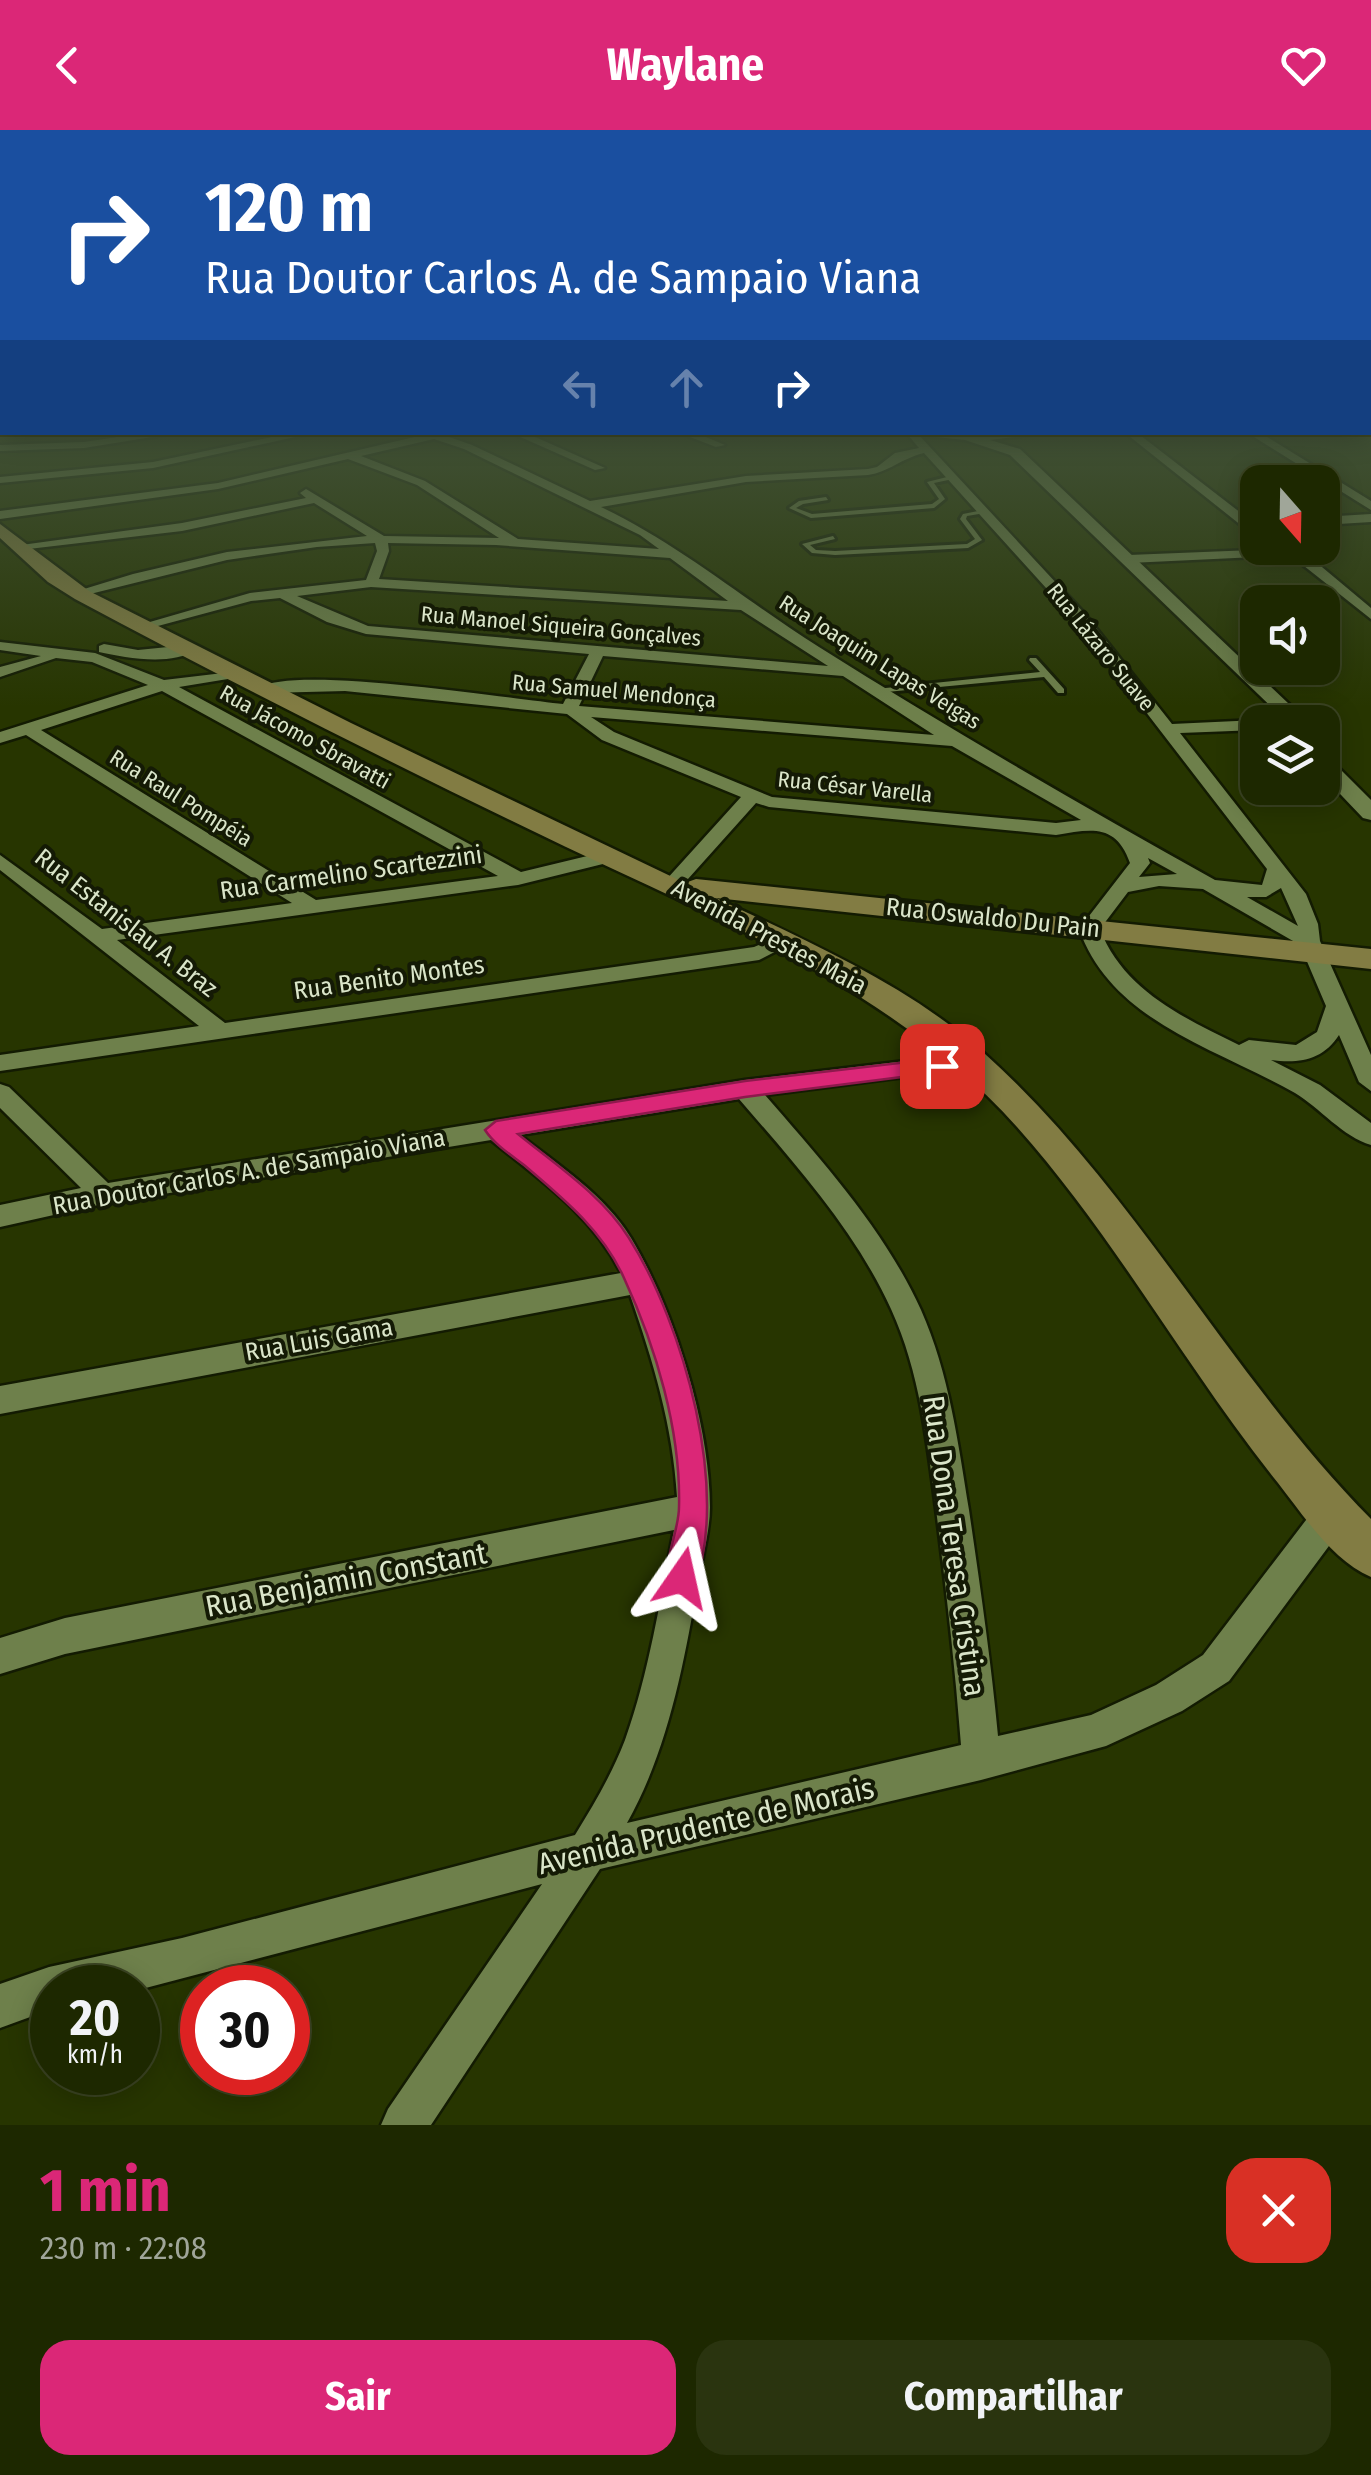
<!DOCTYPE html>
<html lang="pt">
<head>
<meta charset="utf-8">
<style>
  body { margin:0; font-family:"Fira Sans Condensed",sans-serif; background:#2a340f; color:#f1f3f6; height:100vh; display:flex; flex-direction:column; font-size:38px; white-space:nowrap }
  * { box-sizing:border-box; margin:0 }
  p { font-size:32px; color:#a0a699 }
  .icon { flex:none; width:55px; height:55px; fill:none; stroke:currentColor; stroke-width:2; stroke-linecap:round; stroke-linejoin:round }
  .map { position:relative; height:1995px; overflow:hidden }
  .details { display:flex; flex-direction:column; background:#1d2800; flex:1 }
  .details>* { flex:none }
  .hud { position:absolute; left:0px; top:0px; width:1372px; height:305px; box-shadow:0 5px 25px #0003,0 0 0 2px #3b4422; background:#1a4fa0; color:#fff; overflow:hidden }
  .needle { width:65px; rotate:160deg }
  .controls { position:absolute; left:1240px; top:335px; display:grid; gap:20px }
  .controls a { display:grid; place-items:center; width:100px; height:100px; border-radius:20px; background:#1d2800; box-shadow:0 5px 25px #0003,0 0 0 2px #3b4422; font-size:50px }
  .speed { position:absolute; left:30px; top:1835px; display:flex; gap:20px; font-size:50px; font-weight:700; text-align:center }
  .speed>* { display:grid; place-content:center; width:130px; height:130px; border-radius:50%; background:#1d2800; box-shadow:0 5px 25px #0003,0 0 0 2px #3b4422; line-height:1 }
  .speed small { font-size:25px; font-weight:400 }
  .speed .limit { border:15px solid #d22; background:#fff; color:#111 }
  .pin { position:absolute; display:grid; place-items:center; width:85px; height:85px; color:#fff; margin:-42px; border-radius:20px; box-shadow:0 5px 15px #0006 }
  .me { position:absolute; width:110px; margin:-55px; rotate:11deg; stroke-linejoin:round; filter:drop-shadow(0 0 8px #0008) }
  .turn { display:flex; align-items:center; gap:35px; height:210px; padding:0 40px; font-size:45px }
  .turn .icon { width:130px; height:130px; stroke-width:2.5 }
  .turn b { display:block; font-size:70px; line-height:85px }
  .lanes { display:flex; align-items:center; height:95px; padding:0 40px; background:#0003; justify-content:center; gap:50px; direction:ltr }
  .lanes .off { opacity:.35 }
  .round { display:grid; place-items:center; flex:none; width:105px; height:105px; border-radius:30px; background:#2a340f }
  .summary { display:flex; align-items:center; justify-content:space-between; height:170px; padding:0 40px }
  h1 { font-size:60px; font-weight:700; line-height:75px; color:#db2777 }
  .cta { display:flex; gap:20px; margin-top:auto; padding:20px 40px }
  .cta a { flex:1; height:115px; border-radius:30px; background:#db2777; color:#fff; font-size:40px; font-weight:700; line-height:115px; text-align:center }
  .cta a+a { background:#2a340f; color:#f1f3f6 }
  header { display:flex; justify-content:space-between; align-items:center; height:130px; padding:0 40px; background:#db2777; color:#fff; font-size:45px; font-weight:700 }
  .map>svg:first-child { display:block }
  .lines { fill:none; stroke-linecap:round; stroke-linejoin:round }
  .service-casing { stroke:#131b02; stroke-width:6 }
  .minor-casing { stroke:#131b02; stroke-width:5 }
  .tertiary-casing { stroke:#131b02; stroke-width:5 }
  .secondary-casing { stroke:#131b02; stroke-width:5 }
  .service { fill:#6e804b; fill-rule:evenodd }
  .minor { fill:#6e804b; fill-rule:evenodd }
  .tertiary { fill:#6e804b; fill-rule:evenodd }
  .secondary { fill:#827c43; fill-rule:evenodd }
  .route { fill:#db2777; stroke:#8e194d; stroke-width:2.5 }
  .labels { text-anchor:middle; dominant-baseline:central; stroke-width:8; stroke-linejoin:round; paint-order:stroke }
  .far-street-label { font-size:22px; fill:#dae5c9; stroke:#141a05 }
  .street-label { font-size:25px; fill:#dae5c9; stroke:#141a05 }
  .near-street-label { font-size:30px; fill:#dae5c9; stroke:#141a05 }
</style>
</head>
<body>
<header><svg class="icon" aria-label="back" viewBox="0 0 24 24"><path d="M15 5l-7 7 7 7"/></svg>Waylane<svg class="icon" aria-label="heart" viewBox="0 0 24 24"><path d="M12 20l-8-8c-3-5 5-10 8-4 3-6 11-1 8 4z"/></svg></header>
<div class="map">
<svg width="1371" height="1995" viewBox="0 0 1371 1995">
  <rect width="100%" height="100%" fill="#273500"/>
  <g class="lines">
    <defs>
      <path id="service" d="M951,346L953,349L934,353L945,369L934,378L811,388L789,378L799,371L826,367L828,370L803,374L796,378L812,384L932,374L939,369L927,352Z
        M983,380L985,383L967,386L966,389L982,410L968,418L835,425L812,423L802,414L833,406L835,409L810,415L816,420L835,421L967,414L975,409L960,389L963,384Z
        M1030,528H1036L1064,559V563H1058L1044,547L876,563L872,561L876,559L1040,542L1029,530Z"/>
      <path id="minor" d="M151,302H183L84,318L0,321V315L84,312Z
        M295,302H318L153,338L0,353V347L153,332Z
        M418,302H435L472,315L590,371L746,346L868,339L877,337L895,323L919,318L908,305L917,303L1085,484L1172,594L1258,590L1265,592H1258V600L1180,603L1306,764L1318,794L1320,811L1371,925V961L1359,952L1339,905C1323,930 1299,934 1271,930L1320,955L1371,993V1015C1343,1007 1320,978 1295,963C1216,918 1112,892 1079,799L1130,733C1116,693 1091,699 1056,705L769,677L756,673L679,759H665V751L741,667L602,610L567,584L345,561L267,563L259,558C293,534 511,569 563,574L589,524L366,504L327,492L280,468L251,471L143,500L136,496L250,463L366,450L377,421L375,413L317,417L227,430L78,467L71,463L133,444L227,422L367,406L314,373L182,401L20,420L14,416L182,393L306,368L300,363L306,359L384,406L499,408L417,355L348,329L218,359L0,389V381L218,353L423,305ZM434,309L464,319L640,405L659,419L518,409L425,351L361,326ZM924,323L1075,490L1267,739L1262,755L1215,750C1081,675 949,599 819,517C746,471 679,414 601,377L746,352L868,345C889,342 902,328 924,323ZM388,413L496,415L670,428L728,471L379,449L389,421ZM371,457L741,480L828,536L368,496L297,466ZM603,526L843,546L934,605L579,576ZM591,587L952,616L1081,690L1056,693L772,667L614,602ZM1148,728L1177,744L1139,747L1150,733ZM1159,756L1203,759L1300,815L1326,876L1317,902L1296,915L1249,910L1239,915C1184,888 1123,860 1100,799L1128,762ZM1281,758L1298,796L1247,767H1266Z
        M509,302H524L605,338L595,340Z
        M677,302H694L725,315L716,317Z
        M1124,302H1136L1250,390V396H1242Z
        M1246,302H1259L1371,371V380Z
        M1371,384V392L1322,395V387Z
        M1280,419V425L1275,426L1129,433L1122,429L1129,425Z
        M1294,422H1304L1371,478V489L1294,428Z
        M0,512L95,523L164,550L240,541V547L179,557L521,742L608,721L618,727L615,731L518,755L117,810L225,893L754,817L783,805L794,812L759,830L0,941V925L199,896L0,740V725L102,799L292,773L26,605L0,613V602L148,555L92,532L56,528L0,547V537L41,526L0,520ZM162,561L498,746L316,770L41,600Z
        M104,514L138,520L188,515L196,520C171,536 126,528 99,522V516Z
        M973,923L981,925L985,931L981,937L765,965C823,1032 884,1099 921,1180C949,1243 958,1312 969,1380C980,1455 991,1531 998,1606L1091,1585L1156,1555L1203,1525L1319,1373L1331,1369L1343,1373L1348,1385L1343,1397L1229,1551L1182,1581L1106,1616L981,1650L600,1739L431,1995H381L388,1979L542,1754L138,1860L52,1858V1879L0,1898V1854L49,1837L182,1808L575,1705C594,1674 612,1644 625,1610C649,1543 660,1470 674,1400L65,1524L0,1544V1508L65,1488L677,1367C673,1296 653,1231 630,1165L0,1284V1256L621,1143C593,1086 539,1049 491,1010L103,1074L0,1097V1075L81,1058L0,978V954L9,957L108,1053L745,950ZM739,969C795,1034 855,1100 891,1179C920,1242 927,1312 936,1379C946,1458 955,1536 961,1615L627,1693C668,1620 684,1534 698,1452C702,1428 710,1402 710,1377C710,1294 674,1180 631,1108C606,1066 558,1035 520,1005Z"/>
      <path id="tertiary" d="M887,302H1055L990,310L1020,319L1308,592H1287L1010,325L965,310Z
        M1322,626L1329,628L1371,670V690L1363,688L1322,645Z"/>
      <path id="secondary" d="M0,394L89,461L351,593L685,753L696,749L1371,819V839L716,768C807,811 908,855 984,923C1135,1059 1229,1245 1371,1389V1447C1333,1431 1303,1385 1278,1353C1186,1238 1115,1107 1017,997C891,855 704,784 537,703C381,628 227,550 75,469L48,452L0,408Z"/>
    </defs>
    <!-- service casing -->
    <use href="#service" class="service-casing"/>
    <!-- minor casing -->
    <use href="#minor" class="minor-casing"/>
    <!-- tertiary casing -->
    <use href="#tertiary" class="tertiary-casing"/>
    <!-- secondary casing -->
    <use href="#secondary" class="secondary-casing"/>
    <!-- service -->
    <use href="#service" class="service"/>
    <!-- minor -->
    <use href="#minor" class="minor"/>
    <!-- tertiary -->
    <use href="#tertiary" class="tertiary"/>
    <!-- secondary -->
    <use href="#secondary" class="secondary"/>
  </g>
  <!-- sky -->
  <linearGradient id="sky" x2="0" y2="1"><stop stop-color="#151d00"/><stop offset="0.51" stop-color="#415137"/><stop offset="1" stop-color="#415137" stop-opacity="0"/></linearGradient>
  <rect width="1371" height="577" fill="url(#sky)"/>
  <!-- route -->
  <path class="route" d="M942,928L949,931L953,936L949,941L745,967L518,1004C556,1035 603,1066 629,1108C683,1193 732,1364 693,1459L682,1464L671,1459C660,1434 679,1404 679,1377C681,1301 656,1217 624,1148C603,1101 564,1069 524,1035C511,1025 494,1014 485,1000L496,991L745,951Z"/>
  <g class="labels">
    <!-- far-street labels -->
    <g class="far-street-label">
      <text transform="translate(561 496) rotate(5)">Rua Manoel Siqueira Gonçalves</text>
      <text transform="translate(1101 517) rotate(51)">Rua Lázaro Suave</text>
      <text transform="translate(880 532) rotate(32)">Rua Joaquim Lapas Veigas</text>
      <text transform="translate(614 561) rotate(5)">Rua Samuel Mendonça</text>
      <text transform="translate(305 607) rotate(29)">Rua Jácomo Sbravatti</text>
      <text transform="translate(855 657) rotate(6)">Rua César Varella</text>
      <text transform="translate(181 668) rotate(32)">Rua Raul Pompéia</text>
    </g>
    <!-- street labels -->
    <g class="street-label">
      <text transform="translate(351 743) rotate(-8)">Rua Carmelino Scartezzini</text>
      <text transform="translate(993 788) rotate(6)">Rua Oswaldo Du Pain</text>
      <text transform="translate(126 793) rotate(38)">Rua Estanislau A. Braz</text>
      <text transform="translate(769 807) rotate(28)">Avenida Prestes Maia</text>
      <text transform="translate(389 848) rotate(-8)">Rua Benito Montes</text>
      <text transform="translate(249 1042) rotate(-10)">Rua Doutor Carlos A. de Sampaio Viana</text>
      <text transform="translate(319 1210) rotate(-10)">Rua Luis Gama</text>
    </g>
    <!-- near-street labels -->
    <g class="near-street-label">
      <text transform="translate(954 1416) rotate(82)">Rua Dona Teresa Cristina</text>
      <text transform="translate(346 1450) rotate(-11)">Rua Benjamin Constant</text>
      <text transform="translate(706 1696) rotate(-13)">Avenida Prudente de Morais</text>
    </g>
  </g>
</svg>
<div class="controls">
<a><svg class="needle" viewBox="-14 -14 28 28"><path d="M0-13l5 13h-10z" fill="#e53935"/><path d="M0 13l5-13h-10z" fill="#a0a699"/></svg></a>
<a><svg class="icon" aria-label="sound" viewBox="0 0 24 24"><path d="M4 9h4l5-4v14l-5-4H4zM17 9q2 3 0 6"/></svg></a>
<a><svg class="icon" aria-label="layers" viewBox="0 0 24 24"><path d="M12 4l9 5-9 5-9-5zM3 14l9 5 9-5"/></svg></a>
</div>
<div class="speed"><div>20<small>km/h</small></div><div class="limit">30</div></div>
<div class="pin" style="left:942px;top:936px;background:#d93025"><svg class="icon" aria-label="arrive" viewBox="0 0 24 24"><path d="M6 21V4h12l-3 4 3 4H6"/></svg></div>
<svg class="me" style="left:682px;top:1448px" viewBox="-20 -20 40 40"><path d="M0-17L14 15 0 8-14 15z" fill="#db2777" stroke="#fff" stroke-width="4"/></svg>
<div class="hud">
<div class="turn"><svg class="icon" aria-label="right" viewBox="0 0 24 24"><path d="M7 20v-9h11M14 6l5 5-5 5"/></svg><div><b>120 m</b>Rua Doutor Carlos A. de Sampaio Viana</div></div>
<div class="lanes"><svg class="icon off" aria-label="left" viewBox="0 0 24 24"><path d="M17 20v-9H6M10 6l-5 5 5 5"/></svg><svg class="icon off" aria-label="ahead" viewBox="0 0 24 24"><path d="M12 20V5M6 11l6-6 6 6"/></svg><svg class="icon" aria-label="right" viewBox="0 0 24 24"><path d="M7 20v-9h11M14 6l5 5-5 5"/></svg></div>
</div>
</div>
<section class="details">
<div class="summary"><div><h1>1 min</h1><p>230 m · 22:08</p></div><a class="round" style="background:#d93025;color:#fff"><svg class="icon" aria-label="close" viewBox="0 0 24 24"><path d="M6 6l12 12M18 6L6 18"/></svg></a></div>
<div class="cta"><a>Sair</a><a>Compartilhar</a></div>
</section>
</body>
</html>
